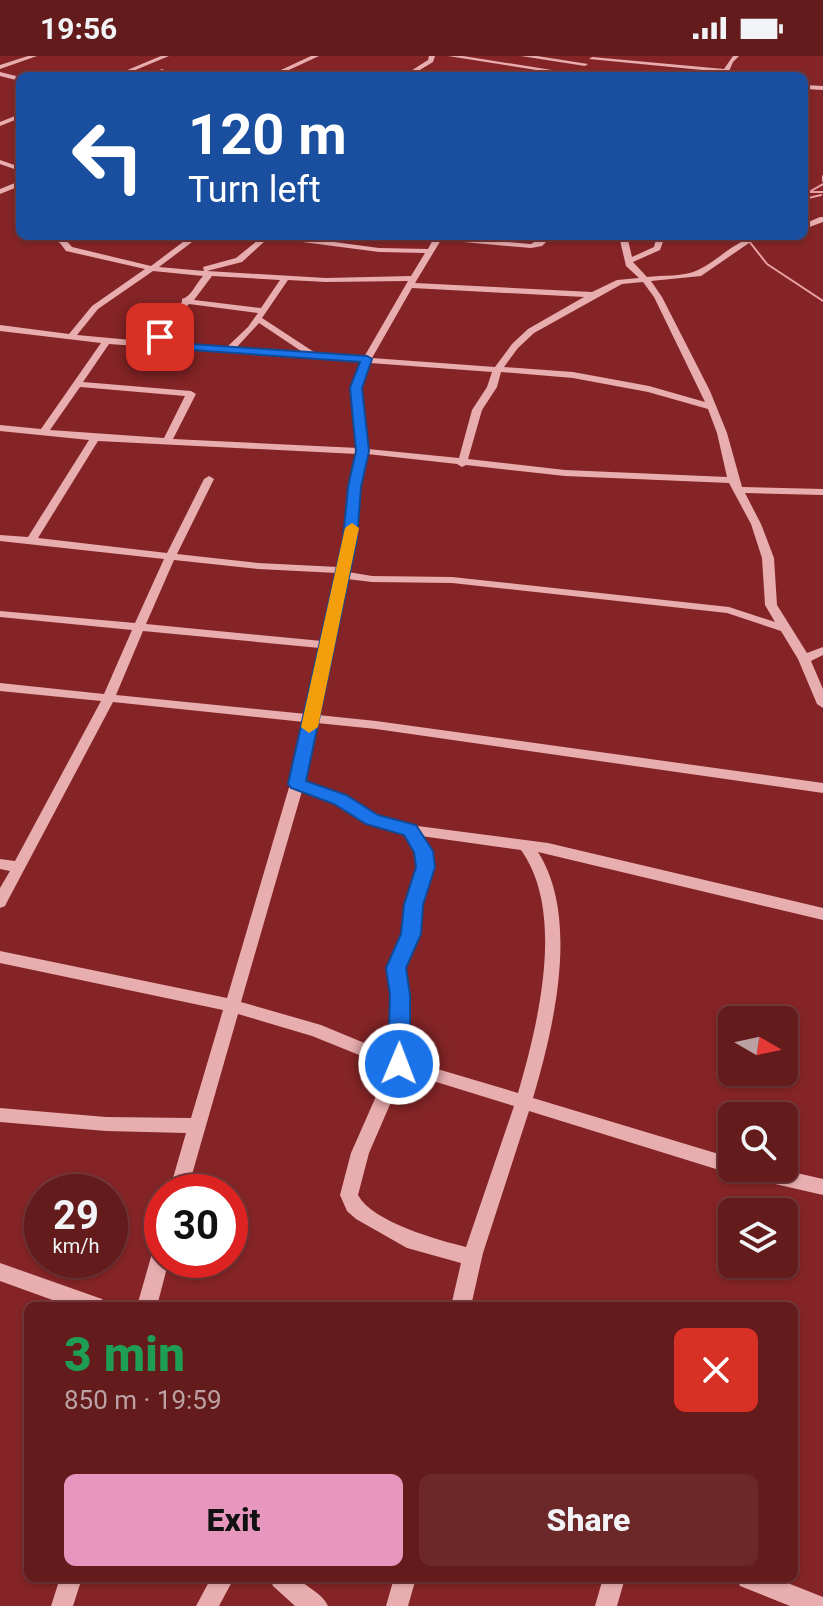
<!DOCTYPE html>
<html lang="en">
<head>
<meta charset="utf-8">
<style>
  body { margin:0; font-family:Roboto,sans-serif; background:#6c2829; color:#f1f3f6; height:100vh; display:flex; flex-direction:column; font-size:30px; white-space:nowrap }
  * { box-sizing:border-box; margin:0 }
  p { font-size:26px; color:#bba1a3 }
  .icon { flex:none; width:44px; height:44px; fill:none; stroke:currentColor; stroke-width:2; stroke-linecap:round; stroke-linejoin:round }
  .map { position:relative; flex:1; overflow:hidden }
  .panel { position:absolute; left:24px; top:1246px; width:774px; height:280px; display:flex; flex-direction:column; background:#631b1c; border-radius:12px; box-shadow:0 2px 6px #0004,0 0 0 2px #77393b }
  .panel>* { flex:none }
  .guide { position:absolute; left:16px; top:16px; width:792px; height:168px; border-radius:12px; box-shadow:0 2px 6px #0004,0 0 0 2px #77393b; background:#1a4fa0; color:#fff; overflow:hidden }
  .needle { width:52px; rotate:99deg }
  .controls { position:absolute; left:718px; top:950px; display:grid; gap:16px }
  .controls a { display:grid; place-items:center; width:80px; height:80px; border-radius:12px; background:#631b1c; box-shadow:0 2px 6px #0004,0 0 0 2px #77393b; font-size:40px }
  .speed { position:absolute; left:24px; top:1118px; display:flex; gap:16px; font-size:40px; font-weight:700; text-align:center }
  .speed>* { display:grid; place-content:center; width:104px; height:104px; border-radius:50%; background:#631b1c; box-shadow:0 2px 6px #0004,0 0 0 2px #77393b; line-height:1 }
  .speed small { font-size:20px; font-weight:400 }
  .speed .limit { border:12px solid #d22; background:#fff; color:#111 }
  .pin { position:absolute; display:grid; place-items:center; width:68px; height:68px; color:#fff; margin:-34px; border-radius:16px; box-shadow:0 4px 12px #0006 }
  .me { position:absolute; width:88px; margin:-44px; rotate:1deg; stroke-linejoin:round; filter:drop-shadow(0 0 6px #0008) }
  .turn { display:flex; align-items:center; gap:28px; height:168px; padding:0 40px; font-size:36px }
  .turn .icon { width:104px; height:104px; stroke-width:2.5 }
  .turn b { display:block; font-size:56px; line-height:68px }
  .round { display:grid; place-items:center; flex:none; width:84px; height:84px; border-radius:12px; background:#6c2829 }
  .head { display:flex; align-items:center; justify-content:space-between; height:136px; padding:0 40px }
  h1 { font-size:48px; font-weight:800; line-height:60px; color:#1e9e55 }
  .action { display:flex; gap:16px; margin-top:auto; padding:16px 40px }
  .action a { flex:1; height:92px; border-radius:12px; background:#e797bd; color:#111; font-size:32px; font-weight:800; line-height:92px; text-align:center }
  .action a+a { background:#6c2829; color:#f1f3f6 }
  .status { display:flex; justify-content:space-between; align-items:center; height:56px; padding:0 40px; background:#631b1c; direction:ltr }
  .status svg { height:22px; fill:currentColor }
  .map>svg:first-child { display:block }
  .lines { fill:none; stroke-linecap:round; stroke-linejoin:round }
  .stream { stroke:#e9a2a5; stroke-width:2 }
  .minor { fill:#e8adaf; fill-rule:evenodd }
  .route { fill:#1a73e8; stroke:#114b97; stroke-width:2 }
  .slow { fill:#f59e0b }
</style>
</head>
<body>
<div class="status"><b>19:56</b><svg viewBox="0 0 49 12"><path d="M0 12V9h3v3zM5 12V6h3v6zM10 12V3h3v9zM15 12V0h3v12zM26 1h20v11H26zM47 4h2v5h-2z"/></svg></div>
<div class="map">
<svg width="823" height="1550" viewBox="0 0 823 1550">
  <rect width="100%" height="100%" fill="#842426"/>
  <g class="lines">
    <!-- stream -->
    <path class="stream" d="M823,120V125
      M823,128L809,136H823
      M804,143L821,139
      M745,180L767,208L823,245"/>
    <!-- minor -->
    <path class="minor" d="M28,0H37L0,13V9Z
      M161,0H169L121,20H113Z
      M311,0H319L276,20H268Z
      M429,0H435L433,6L410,20H403L428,4Z
      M448,0H463L577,18L574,20Z
      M521,0H537L588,8L585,10Z
      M733,0H739L733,6L727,20H721L723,16L589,3L592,1L724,13Z
      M161,13L182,19L183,20L159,16Z
      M0,16L20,21V25L0,20Z
      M804,29L823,30V34L804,33Z
      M20,58V62L0,70V66Z
      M0,104L20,111V115L0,108Z
      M20,125V130L0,138V133Z
      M820,161H823V166L804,173V168Z
      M48,180C60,180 65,182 72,191L151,210L191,180H200L159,211L204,215L203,211L236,202L263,180H289L379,192L428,193L435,180L531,188L544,180H552L542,190L531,192L441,184L415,227L592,236L617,224L639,222L626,210L619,180H627L632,201L654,191L657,180H665L660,194L633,206L647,221C662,219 684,221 698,214C722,203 737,180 765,180L749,187L701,220L651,225L662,241L710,335L727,377L742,431L823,433V439L745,437L761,468L774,502L777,549L807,597L823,591V599L811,605L823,633V652L817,648L798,603L781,575L727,557L452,527L372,526L347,523L318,659L376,665L823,727V737L376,673L317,667L304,726L345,740L377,760L410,769L548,787L823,852V864L538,796C580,862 554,971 533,1042L732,1102V1112H775L823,1123V1139L732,1118L529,1055L483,1197L471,1250H451L461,1207L407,1192L356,1163L347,1155L340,1139L351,1097L389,1011L312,980L238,958L187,1136H169L186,1077L106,1075L0,1066V1052L106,1061L191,1062L223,954L0,907V895L227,942L290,728L304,666L113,646L7,846L5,850L0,852V832L10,815L0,813V803L15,805L101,645L0,635V627L104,638L132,574L0,561V555L135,567L164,503L0,485V479L28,481L89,384L0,375V369L41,373L101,287L0,275V269L69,278L92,250L145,213L66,195L60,187ZM272,182L379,196L425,197L411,220L326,222L207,215L242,206L265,185ZM153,215L203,220C196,227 192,240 182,243V246L158,269L157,280L153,286L77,279L98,253ZM212,220L280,224L261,252L194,244ZM288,224L326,226L408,225L364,301L317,298L262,262ZM643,226L654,241L705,346L649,330L573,316L504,311L518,292L534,277L622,228ZM412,232L584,241L528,273L512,288L495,311L372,302ZM189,248L258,257L248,271L227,291L161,286L165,280V272ZM259,267L304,297L236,292ZM109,288L361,306L351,332L358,392L173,383L196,338L191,335L83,326ZM370,307L492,316L487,331L472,354L459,402L368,393L361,332ZM501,316L573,322L648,336L708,353L717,377L727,421L565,414L468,403L482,354L497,331ZM80,331L185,340L164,382L50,374ZM98,385L357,398C348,435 347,473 338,511L258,507L177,498L214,423L209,420L204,423L167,497L38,482ZM367,398L457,408L462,411L466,409L565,420L729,427L751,468L762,502L765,549L775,566L729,551L452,521L372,520L348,516C356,478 358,437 367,398ZM174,504L258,513L337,517L322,585L146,568ZM143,575L320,592L306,658L116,639ZM302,735L335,746L367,766L405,778L416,795L418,811L406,849L403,878L388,912L392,939L391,998L321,969L241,946ZM421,780L521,794C566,857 538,968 518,1037L407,1004L408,939L404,912L419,878L420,849L432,811L430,795ZM404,1016L514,1050L466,1191C438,1184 372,1166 358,1139L369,1097Z
      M162,1185V1204H169L157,1250H137L153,1194L155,1188Z
      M0,1207L102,1243L105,1250H69L0,1225Z
      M60,1522H82L73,1550H51Z
      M211,1522H234L219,1550H196Z
      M270,1522H297C307,1531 323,1538 328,1550H295L273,1530Z
      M394,1522H416L408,1550H386Z
      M603,1522H625L617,1550H595Z
      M737,1522H775L823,1541V1550H790L740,1530Z"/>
  </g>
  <!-- route -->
  <path class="route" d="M160,278L166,281L162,286L367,300L372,303L362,332L369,395L361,431L357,483L306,725L346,739L378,759L416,769L433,795L435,811L423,849L421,878L406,912L410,939V1008L407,1014L399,1017L391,1014L388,1008L390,939L386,912L401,878L404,849L416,811L414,796L404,779L366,768L334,748L291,732L288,728L343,483L348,431L356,395L350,332L360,306L151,291L154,281Z"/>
  <!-- slow -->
  <path class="slow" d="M352,467L359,472L318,671L309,677L301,671L345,472Z"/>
</svg>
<div class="controls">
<a><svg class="needle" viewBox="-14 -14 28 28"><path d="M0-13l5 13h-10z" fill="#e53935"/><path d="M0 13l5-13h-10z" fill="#bba1a3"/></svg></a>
<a><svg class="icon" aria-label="search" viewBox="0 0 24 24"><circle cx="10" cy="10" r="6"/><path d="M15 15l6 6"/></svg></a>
<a><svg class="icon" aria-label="layers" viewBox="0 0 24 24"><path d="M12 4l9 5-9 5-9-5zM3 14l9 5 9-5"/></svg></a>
</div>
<div class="speed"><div>29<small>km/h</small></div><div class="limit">30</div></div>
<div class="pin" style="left:160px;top:281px;background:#d93025"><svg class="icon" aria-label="arrive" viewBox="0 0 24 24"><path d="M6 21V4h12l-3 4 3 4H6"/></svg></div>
<svg class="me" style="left:399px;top:1008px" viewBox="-20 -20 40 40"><circle r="17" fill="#1a73e8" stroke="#fff" stroke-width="3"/><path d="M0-11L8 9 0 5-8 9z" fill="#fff"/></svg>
<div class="guide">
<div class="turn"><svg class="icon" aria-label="left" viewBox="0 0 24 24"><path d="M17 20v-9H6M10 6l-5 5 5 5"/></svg><div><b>120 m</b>Turn left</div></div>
</div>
<section class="panel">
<div class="head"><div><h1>3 min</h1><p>850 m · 19:59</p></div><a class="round" style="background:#d93025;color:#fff"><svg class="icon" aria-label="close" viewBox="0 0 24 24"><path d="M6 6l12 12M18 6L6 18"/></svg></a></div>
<div class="action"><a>Exit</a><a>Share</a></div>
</section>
</div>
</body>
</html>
